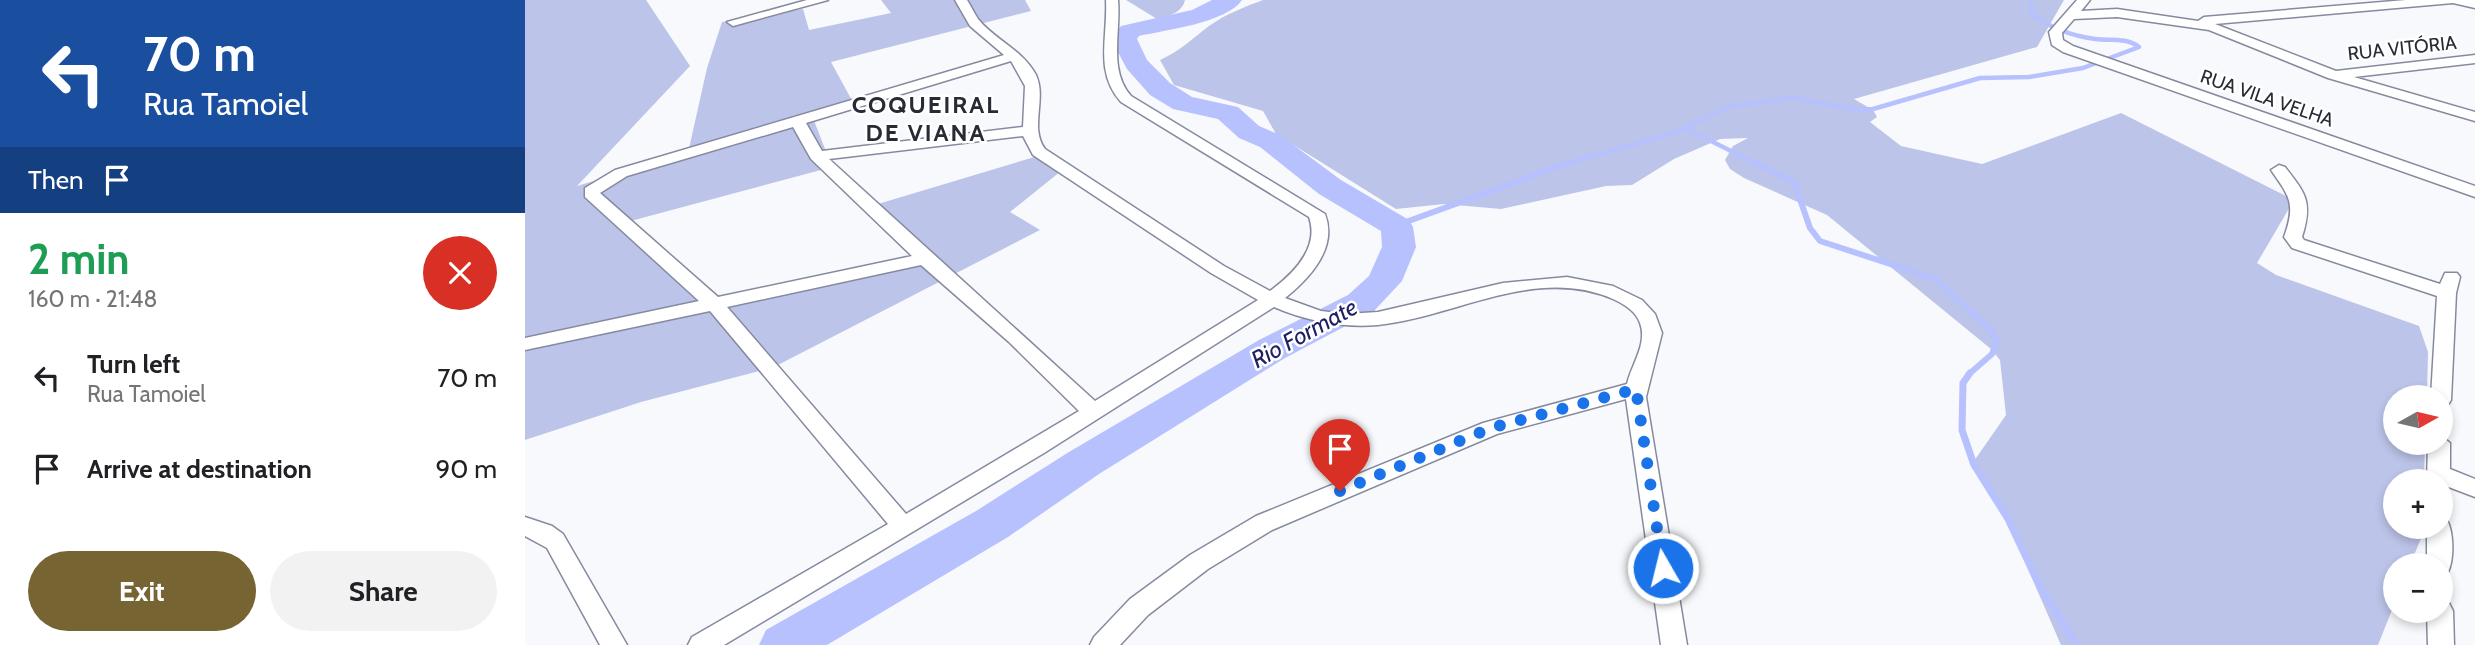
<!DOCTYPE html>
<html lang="en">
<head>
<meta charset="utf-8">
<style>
  body { margin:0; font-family:Cabin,sans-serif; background:#f2f2f2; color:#202124; height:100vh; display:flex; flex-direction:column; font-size:26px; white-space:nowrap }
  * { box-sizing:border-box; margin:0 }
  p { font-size:23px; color:#757577 }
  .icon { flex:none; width:38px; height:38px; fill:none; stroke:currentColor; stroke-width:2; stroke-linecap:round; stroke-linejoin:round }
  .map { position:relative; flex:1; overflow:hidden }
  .sheet { display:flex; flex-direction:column; background:#fff; width:525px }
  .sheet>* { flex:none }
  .guide { background:#1a4fa0; color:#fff; overflow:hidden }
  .needle { width:46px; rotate:82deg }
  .controls { position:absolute; left:1858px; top:385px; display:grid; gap:14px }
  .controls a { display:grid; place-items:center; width:70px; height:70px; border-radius:50%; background:#fff; box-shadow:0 4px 10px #0003; font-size:35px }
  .pin { position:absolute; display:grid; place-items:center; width:60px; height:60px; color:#fff; margin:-72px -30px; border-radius:50% 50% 50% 0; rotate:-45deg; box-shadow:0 0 7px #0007 }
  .pin .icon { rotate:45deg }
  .me { position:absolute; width:77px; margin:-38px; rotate:352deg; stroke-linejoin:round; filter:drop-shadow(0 0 5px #0008) }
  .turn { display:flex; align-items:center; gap:24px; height:147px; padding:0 28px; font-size:32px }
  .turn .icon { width:91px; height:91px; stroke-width:2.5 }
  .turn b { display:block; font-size:49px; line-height:60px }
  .then { display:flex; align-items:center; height:66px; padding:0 28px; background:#0003; gap:14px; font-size:26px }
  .round { display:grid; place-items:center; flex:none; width:74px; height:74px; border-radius:37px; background:#f2f2f2 }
  .summary { display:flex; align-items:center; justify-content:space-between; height:119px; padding:0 28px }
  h1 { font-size:42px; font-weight:800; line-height:52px; color:#1e9e55 }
  .button { display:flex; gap:14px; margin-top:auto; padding:14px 28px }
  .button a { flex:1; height:80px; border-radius:42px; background:#766533; color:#fff; font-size:28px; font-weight:800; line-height:80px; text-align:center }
  .button a+a { background:#f2f2f2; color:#202124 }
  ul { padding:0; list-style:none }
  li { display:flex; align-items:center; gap:21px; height:91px; padding:0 28px }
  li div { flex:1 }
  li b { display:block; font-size:26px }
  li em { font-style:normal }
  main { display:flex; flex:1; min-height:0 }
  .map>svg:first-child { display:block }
  .green { fill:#bcc4e9 }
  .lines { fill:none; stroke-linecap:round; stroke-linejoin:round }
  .stream-far2 { stroke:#b6c1fe; stroke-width:4.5 }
  .stream-far1 { stroke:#b6c1fe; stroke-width:6 }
  .stream { stroke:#b6c1fe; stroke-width:7 }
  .river { fill:#b6c1fe; fill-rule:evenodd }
  .street-casing { stroke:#868a9f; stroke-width:3 }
  .street { fill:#fff; fill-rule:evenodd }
  .route { stroke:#1a73e8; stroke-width:12; stroke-dasharray:0 21.6 }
  .labels { text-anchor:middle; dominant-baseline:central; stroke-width:5; stroke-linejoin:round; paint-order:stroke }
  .far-street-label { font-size:19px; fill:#292b34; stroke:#fff }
  .far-district-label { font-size:24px; font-weight:bold; letter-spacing:2px; fill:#292b34; stroke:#fff }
  .water-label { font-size:24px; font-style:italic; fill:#1f2064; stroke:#fff }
</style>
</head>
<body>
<main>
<section class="sheet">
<div class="guide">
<div class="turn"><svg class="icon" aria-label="left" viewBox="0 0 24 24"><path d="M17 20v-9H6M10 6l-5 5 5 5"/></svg><div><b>70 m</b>Rua Tamoiel</div></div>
<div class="then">Then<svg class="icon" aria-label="arrive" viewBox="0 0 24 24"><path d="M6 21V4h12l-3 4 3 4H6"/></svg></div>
</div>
<div class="summary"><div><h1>2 min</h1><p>160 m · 21:48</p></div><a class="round" style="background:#d93025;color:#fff"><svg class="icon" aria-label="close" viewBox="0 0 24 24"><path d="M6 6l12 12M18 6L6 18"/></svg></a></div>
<ul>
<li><svg class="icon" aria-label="left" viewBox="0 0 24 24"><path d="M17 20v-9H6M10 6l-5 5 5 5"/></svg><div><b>Turn left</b><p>Rua Tamoiel</p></div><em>70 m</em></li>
<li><svg class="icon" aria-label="arrive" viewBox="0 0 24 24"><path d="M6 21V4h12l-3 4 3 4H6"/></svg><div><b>Arrive at destination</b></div><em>90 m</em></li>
</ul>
<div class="button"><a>Exit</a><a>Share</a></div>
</section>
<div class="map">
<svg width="1950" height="645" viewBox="0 0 1950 645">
  <rect width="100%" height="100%" fill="#f8f9fd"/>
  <!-- green -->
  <path class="green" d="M0,0H121L165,66L52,186L163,153L182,68L197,22L278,9L284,30L366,13L356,0H500L506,11L306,62L330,106L288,118L307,167L102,222L175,299L398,261L343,207L526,152L541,167L485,212L515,230L249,367L116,402L0,440Z
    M601,0H660C657,13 644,16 632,19Z
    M738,0H1539L1512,47L1329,99L1348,110L1352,117L1345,122L1376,146L1457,164L1596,113L1769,200L1732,263L1751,275L1894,326L1903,352L1902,397H1871V443H1900L1899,481H1871V527H1897V536L1885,565H1871V600L1853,645H1536L1489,537L1449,461L1481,415L1475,360L1466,349L1302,215L1219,178L1205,169L1200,160L1208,146L1223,138L1195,139L1149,159L1107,185L1081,186L976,209L919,204L871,209L751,134L738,111L649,85L635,60C655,51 667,39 684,26C701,14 719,7 738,0Z"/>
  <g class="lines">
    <!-- stream-far2 -->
    <path class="stream-far2" d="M1160,128L1234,165
      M1036,165L1149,133L1205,106L1268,98L1334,110L1348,109L1455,78L1504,77L1558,68L1614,47C1601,37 1586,41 1570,39C1548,36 1525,28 1507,14L1506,0"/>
    <!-- stream-far1 -->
    <path class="stream-far1" d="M1230,163L1269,182L1285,228L1295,241L1411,279L1466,331L1472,341L1467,354L1443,375
      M870,226L1043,163"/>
    <!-- stream -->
    <path class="stream" d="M1445,373L1438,383L1437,430L1449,465L1483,519L1516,589L1552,645"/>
    <!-- river -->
    <path class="river" d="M687,0H717C701,23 640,30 614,36L612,39L622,60L645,83L667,97L713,107L734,126L755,135L816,180L884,220L888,227L891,247L877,281L849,311L760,358L574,474L483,537L302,645H234L241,630L451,511L544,452L734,340L823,295L844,276L857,247L856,231L794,194L735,147L714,138L693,119L648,109L625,95L602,69L586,39L596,26L667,10Z"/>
    <defs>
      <path id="street" d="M282,0H303L208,26L202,22Z
        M430,0H442C446,6 449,13 453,19C470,40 498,50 511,75C522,99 504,127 520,149L699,266L745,291C768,274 795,248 784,217L596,102C569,72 583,37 581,0H593C596,32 583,70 606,96L800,214C813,248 785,278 760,298L796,311L821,314L853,312L978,283L1042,277L1088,286L1117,300L1130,314L1137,333L1121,397L1162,645H1136L1101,399L972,434L747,530L683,569L623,615L595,645H565L569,637L605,599L665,555L731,516L958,423L1102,384C1106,365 1123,344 1115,323C1111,311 1099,304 1088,299C1011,265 930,317 853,325C816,328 782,321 749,307L519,453L199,645H163L167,637L363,524L185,311L0,350V338L174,301L60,197V188L90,170L479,55L445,26ZM486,61L500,86L498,127L297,151L281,123ZM268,127L286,159L387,256L193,297L75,193L102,176ZM498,136L508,155L686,273L733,300L570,401L304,159ZM396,265L484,342L554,411L381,514L202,307Z
        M1552,0H1565L1556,11L1592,9L1673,21L1679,17L1881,0H1950V8L1928,3L1690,24L1811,71L1950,55V63L1829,77L1950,112V121L1803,78L1684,30L1592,17L1549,19L1537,33L1538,40L1548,46L1950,186V197L1538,52L1527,45L1524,32Z
        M1754,165L1760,167C1781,194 1788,202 1777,237L1779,240L1915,284L1920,273H1932L1935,277L1931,293L1926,400L1923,405L1916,407V397H1906L1912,296L1767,248L1759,237C1771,204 1765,197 1746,170Z
        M1916,436L1925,443V469L1950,479V497L1921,486L1916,489V481H1902L1903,443H1916Z
        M0,517L27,526L38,534L102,645H75L22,548L0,536Z
        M1916,518L1922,520C1929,533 1929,560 1923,572L1916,574V565H1902V527H1916Z
        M1916,601L1924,603L1928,611L1929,645H1903L1902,611H1916Z"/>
    </defs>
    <!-- street casing -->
    <use href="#street" class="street-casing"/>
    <!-- street -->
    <use href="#street" class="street"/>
  </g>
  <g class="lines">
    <!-- route -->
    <path class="route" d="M815,491L966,428L1111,389L1138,568"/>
  </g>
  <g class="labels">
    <!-- far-street labels -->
    <g class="far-street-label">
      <text transform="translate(1877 48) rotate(-6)">RUA VITÓRIA</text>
      <text transform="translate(1742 98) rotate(19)">RUA VILA VELHA</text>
    </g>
    <!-- far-district labels -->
    <g class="far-district-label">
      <text x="401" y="104">COQUEIRAL<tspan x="401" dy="28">DE VIANA</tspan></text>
    </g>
    <!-- water labels -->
    <g class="water-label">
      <text transform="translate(779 333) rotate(-29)">Rio Formate</text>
    </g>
  </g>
</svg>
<div class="controls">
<a><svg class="needle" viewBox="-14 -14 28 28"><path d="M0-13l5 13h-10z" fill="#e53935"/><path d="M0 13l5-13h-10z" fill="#757577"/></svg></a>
<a>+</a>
<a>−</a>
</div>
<div class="pin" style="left:815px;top:491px;background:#d93025"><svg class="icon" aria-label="arrive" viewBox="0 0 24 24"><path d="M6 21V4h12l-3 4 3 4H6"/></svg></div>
<svg class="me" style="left:1138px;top:568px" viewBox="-20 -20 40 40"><circle r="17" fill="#1a73e8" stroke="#fff" stroke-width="3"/><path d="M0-11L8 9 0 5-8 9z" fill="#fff"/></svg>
</div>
</main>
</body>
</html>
